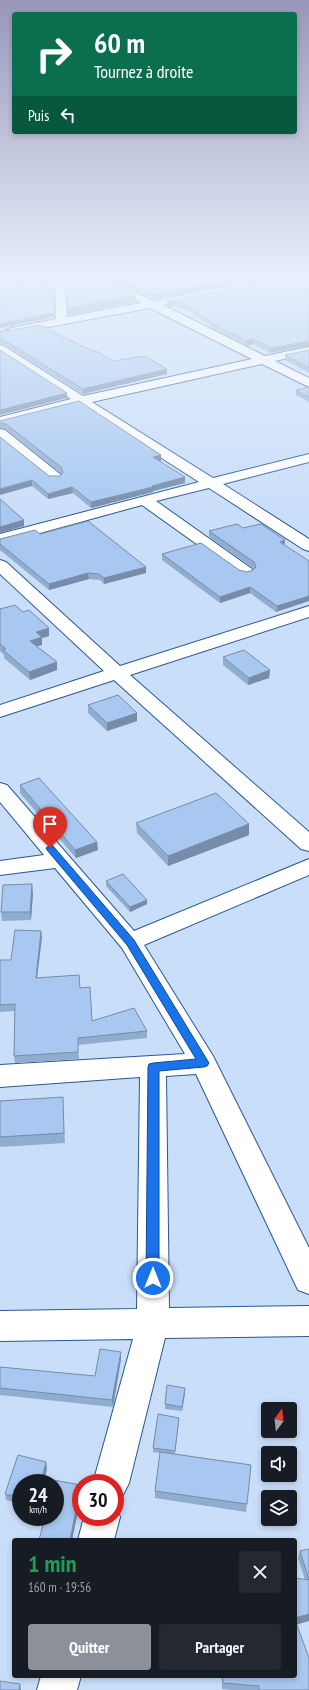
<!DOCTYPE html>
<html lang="fr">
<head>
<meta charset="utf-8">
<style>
  body { margin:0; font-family:"PT Sans Narrow",sans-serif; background:#242831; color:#f1f3f6; height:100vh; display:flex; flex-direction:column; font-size:15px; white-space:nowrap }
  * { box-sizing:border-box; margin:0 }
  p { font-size:13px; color:#9ea1a6 }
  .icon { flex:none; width:22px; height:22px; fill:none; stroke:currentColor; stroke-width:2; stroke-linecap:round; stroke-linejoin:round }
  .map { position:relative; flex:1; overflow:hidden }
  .drawer { position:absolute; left:12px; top:1538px; width:285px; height:140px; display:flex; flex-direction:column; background:#171b24; border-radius:4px; box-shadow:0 2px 6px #0003 }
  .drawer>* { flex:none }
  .hud { position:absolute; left:12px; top:12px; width:285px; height:122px; border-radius:4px; box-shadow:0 2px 6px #0003; background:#0b6e4f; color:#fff; overflow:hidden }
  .needle { width:26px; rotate:15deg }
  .fabs { position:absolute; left:261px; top:1402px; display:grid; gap:8px }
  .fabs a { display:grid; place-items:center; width:36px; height:36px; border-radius:4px; background:#171b24; box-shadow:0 2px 6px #0003; font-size:20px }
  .speed { position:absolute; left:12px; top:1474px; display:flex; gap:8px; font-size:20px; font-weight:700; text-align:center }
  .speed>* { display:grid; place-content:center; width:52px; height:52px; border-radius:50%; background:#171b24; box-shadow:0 2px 6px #0003; line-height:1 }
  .speed small { font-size:10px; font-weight:400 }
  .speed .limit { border:6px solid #d22; background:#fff; color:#111 }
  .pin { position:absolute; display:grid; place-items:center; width:34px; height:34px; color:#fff; margin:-41px -17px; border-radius:50% 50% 50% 0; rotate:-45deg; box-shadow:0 0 4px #0007 }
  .pin .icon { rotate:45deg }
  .me { position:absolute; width:44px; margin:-22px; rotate:0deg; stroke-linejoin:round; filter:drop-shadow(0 0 3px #0008) }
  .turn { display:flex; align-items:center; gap:14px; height:84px; padding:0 16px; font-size:18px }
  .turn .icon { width:52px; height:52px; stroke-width:2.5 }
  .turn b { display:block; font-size:28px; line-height:34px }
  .then { display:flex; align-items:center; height:38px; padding:0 16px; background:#0003; gap:8px; font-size:15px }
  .round { display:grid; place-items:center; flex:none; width:42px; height:42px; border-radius:4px; background:#242831 }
  .overview { display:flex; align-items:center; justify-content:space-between; height:68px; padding:0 16px }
  h1 { font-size:24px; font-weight:700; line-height:30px; color:#1e9e55 }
  .primary-button { display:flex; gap:8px; margin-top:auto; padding:8px 16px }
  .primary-button a { flex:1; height:46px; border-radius:4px; background:#8c9099; color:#fff; font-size:16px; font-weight:700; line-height:46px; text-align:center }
  .primary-button a+a { background:#242831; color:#f1f3f6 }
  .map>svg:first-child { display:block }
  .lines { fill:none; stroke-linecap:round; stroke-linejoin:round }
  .minor-casing { stroke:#295892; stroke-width:2 }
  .minor { fill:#fff; fill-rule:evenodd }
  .wall { fill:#90accf }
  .shaded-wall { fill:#768ca9 }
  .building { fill:#a8c8f1; stroke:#768ca9 }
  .route { fill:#1a73e8; stroke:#114b97 }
</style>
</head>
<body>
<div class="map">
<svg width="309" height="1690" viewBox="0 0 309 1690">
  <rect width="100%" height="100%" fill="#c9def9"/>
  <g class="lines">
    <defs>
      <path id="minor" d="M97,279H110L153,301L268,279H288L283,282L163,305L265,356L309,347V353L275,361L309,378V387L262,364L92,402L213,478L309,454V462L223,484L309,539V551L303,549L209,488L156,501L252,569L254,572L252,575L246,577L240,575L142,505L0,544V534L199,482L79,405L0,425V417L71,399L0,353V345L4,346L83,396L252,359L150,308L11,334L5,331L11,328L56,319L55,285L60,282L96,281L101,284L96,287L65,288L67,317L141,303Z
        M0,429L5,430L60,474L62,477L60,480L55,481L50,480L0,440Z
        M0,560L6,562L120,666L309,606V617L130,675L309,832V851L301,849L114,680L0,717V705L104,671L0,574Z
        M0,783L7,785L134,931L309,859V875L144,945L213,1056L309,1248V1294L298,1290L196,1074L166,1076L169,1308L309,1306V1336L165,1338L129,1483L123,1495L115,1499V1483H93L133,1339L0,1341V1311L137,1309L140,1077L0,1087V1065L185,1054L122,948L55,868L0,875V861L44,855L0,802Z
        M115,1505L120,1517L114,1540H78L84,1517H115Z
        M41,1676H81L77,1690H37Z"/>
    </defs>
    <!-- minor casing -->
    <use href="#minor" class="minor-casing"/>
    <!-- minor -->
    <use href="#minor" class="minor"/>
  </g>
  <!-- wall -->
  <path class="wall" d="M113,279H261L153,299Z
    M309,279L270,353L253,344L247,346L216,330L192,313L175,306L169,307L167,306V301Z
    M0,332L113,361L167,369V374L83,394L5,345L0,344Z
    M309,350V373L285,360V355Z
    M309,387V402L296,395V390Z
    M0,421L161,455V461H159L185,477V483L153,491V492L91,508L73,493L48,499L32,486L0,437L49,476H60L62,474L61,473L6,429L0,428Z
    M243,528L285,540L276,612L250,593L220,603L162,560V554L239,570L247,572L253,570L254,569L253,568L209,537V531Z
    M40,534L146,573L104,584L100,580L89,579L49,590L0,550V539Z
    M0,609L49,636L42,638V645L37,646L57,662V670L30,680L4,658V655L0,651Z
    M223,657L270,670L269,678L248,685L223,665Z
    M88,705L137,721L107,731L88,713Z
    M20,785L97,842L98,850L76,858L20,793Z
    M136,823L249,824V835L168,866L137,833Z
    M106,881L147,900V904L130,912L106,886Z
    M33,893L31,920L2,921L1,912Z
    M42,937L37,978L80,988L92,1021L147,1031V1038L78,1045L79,1059L15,1063L14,1056L15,1011L0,1012V960H11Z
    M0,1101L63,1107L65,1143L0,1147Z
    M121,1352V1359L113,1407L0,1395V1367L95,1376Z
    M185,1393L182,1411L165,1409V1404Z
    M179,1418L175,1454L251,1465L246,1512L155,1498V1491L160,1453L153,1452V1448Z
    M18,1455L46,1462L47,1469L45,1478L81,1485V1497L72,1540H39L45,1517H55V1483H21V1504L6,1500L5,1494Z
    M309,1549V1621L296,1624L309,1690H231L222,1689V1676H295V1578L305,1580L298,1558L300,1551Z"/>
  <!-- shaded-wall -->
  <path class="shaded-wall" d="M19,279H89L0,284V280Z
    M238,279H261L153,299V295Z
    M53,285L54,317L0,328V324Z
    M136,295V302L68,315V308Z
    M175,301V306L169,307V302Z
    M253,339V344L247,346V341Z
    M309,341V346L270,353L271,348Z
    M167,369V374L83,394V389Z
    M67,393V398L0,415V410Z
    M161,455V461L153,463V457Z
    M185,477V483L153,491V492L91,508V502Z
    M32,480V486L0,495V489Z
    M72,487L73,493L48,499V494Z
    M24,520V526L0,533V527Z
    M285,540L284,546L280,542Z
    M146,567V573L104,584V578Z
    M88,573L89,579L49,590V584Z
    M250,587V593L220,603V597Z
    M309,596V601L276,612L277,606Z
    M49,628V636L42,638V645L30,648V641L36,632Z
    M57,662V670L30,680L29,672Z
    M270,670L269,678L248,685L249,678Z
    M137,713V721L107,731V723Z
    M249,824V835L168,866V856Z
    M97,842L98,850L76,858L75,850Z
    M32,884L33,893L31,920L30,912Z
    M147,900V904L130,912V907Z
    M41,931L42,937L36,985V978Z
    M121,1352V1359L113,1407L112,1400Z
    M185,1388V1393L182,1411V1407Z
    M46,1462L47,1469L43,1483L42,1478Z
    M81,1488V1497L72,1540H70Z
    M309,1614V1621L295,1625V1618Z
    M20,1684L21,1690H19Z"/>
  <!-- building -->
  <path class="building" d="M0,279H19L0,280Z
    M121,279H238L153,295Z
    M284,279H309V341L271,348L253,339L247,341L217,326L192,309L175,301L169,302L167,301Z
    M108,281L136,295L68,308L66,283Z
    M53,285L54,313L0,324V289Z
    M40,325L92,351H96L113,361L144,356L167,369L83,389L4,340L0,339V332Z
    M0,350L67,393L0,410Z
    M309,350V368L285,355Z
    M309,387V397L296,390Z
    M79,401L161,455L153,457L185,477L152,486L153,487L91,502L72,487L48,494L32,480L0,489V437L49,476H60L63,472L61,467L6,424L0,423V421Z
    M0,499L24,520L0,527Z
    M88,521L146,567L104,578L99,574L88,573L49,584L0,544V539L35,530L40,534Z
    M237,524L243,528L261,524L285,540L280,542L309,561V596L277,606L250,587L220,597L162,554L201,543L239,570L247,572L253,570L256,567L254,562L209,531Z
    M15,605L23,612L29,610L49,628L36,632L42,637L30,641L57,662L29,672L3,650L6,649L0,644V609Z
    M244,650L270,670L249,678L223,657Z
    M118,695L137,713L107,723L88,705Z
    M39,778L97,842L75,850L20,785Z
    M216,793L249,824L168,856L136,823Z
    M123,874L147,900L130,907L106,881Z
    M32,884L30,912H1L3,885Z
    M15,930L41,931L36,978L79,975L80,988L90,987L92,1021L134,1008L147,1031L78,1038V1052L14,1056L15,1004L0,1005V960H11Z
    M63,1097L64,1133L0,1137V1101Z
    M100,1349L121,1352L112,1400L0,1388V1367L95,1376Z
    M167,1385L185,1388L182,1407L165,1404Z
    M158,1414L179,1418L175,1451L153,1448Z
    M160,1452L251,1465L247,1504L155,1491Z
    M18,1455L46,1462L42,1478L81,1485L70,1540H39L45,1517H55V1483H21V1498L5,1494Z
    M309,1549V1614L295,1618V1578L309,1580L300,1551Z
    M295,1620L309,1658V1690H259V1686L223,1683L222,1676H295Z
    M0,1681L20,1684L19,1690H0Z"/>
  <!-- sky -->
  <linearGradient id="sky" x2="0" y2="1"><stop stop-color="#9997b9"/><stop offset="0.54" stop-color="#e7f0fc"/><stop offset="1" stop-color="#e7f0fc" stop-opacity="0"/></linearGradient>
  <rect width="309" height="515" fill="url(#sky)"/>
  <!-- route -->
  <path class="route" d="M50,845L53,846L134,940L209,1063L207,1066L204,1067L159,1071V1278L157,1282L153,1284L148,1282L146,1278L148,1067L149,1064L153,1063L196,1059L127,945L47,850L46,848Z"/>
</svg>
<div class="fabs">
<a><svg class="needle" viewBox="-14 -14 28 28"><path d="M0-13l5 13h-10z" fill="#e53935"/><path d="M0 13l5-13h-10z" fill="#9ea1a6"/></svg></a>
<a><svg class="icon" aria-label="sound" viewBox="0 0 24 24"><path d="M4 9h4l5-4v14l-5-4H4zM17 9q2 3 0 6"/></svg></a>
<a><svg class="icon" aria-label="layers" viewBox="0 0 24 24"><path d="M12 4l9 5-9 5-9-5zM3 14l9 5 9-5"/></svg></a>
</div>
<div class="speed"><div>24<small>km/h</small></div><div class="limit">30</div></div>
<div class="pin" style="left:50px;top:848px;background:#d93025"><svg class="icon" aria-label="arrive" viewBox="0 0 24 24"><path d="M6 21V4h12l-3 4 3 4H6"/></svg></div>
<svg class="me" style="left:153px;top:1278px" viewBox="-20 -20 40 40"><circle r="17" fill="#1a73e8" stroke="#fff" stroke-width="3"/><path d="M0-11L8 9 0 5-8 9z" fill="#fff"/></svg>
<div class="hud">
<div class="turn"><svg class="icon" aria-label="right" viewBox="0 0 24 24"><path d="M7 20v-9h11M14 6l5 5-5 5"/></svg><div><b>60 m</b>Tournez à droite</div></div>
<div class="then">Puis<svg class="icon" aria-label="left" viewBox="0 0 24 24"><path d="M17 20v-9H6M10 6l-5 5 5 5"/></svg></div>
</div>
<section class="drawer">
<div class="overview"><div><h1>1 min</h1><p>160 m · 19:56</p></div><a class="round"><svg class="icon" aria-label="close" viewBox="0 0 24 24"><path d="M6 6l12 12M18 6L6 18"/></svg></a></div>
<div class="primary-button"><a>Quitter</a><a>Partager</a></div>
</section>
</div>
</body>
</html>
